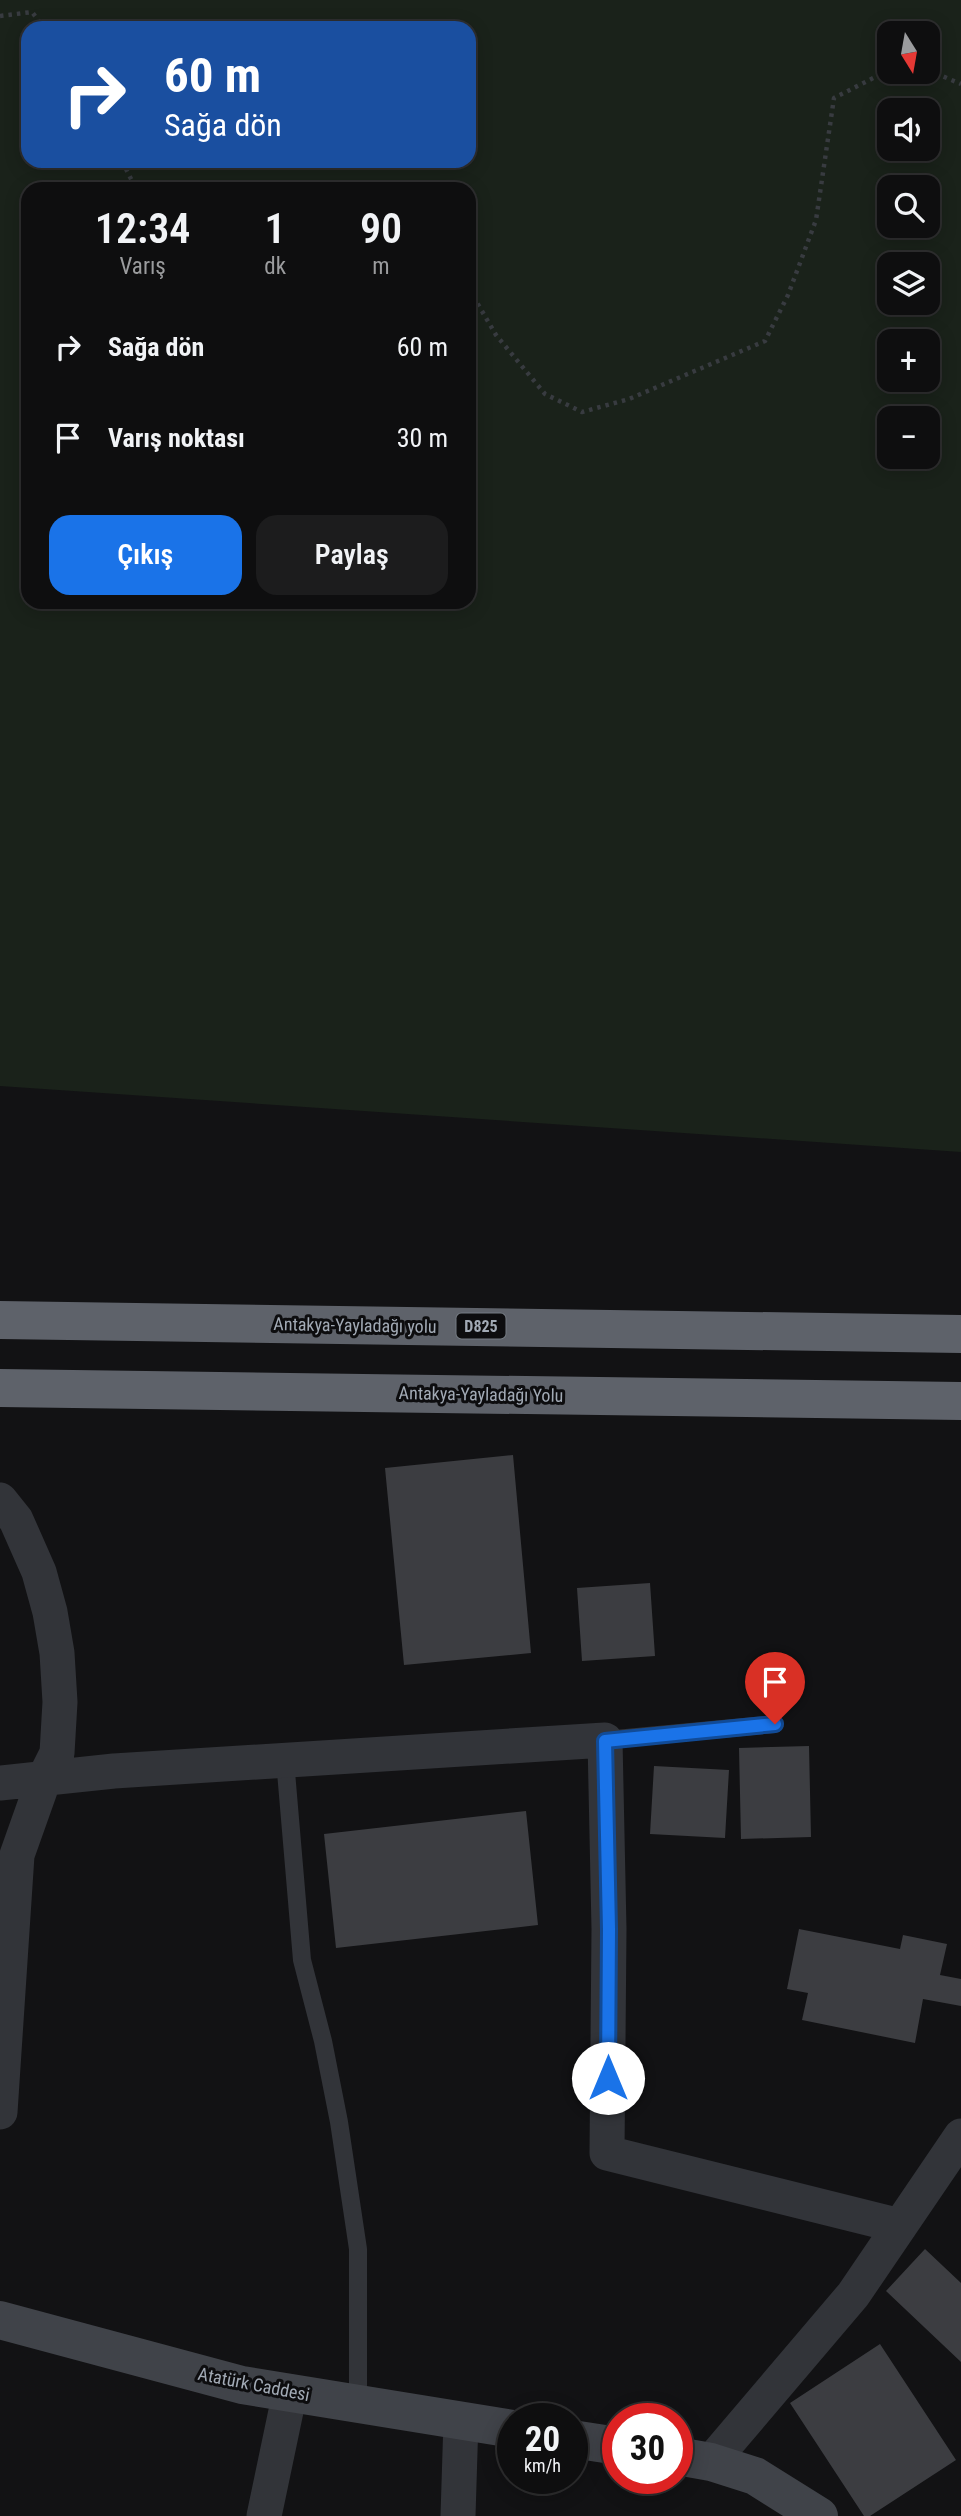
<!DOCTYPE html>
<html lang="tr">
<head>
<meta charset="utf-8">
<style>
  body { margin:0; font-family:"Roboto Condensed",sans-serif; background:#1c1c1d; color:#f1f3f6; height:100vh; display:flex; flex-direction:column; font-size:26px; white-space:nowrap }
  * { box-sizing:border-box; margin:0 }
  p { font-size:23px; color:#9b9c9e }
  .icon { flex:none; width:38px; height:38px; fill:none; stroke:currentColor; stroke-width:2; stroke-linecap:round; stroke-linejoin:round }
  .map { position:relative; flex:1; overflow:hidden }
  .details { position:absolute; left:21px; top:182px; width:455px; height:427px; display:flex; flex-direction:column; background:#0e0e0f; border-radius:21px; box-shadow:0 4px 18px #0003,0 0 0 2px #2e2e2f }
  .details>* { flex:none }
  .top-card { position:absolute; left:21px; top:21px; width:455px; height:147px; border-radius:21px; box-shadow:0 4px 18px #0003,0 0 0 2px #2e2e2f; background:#1a4fa0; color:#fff; overflow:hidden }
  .needle { width:46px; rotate:169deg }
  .fabs { position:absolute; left:877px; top:21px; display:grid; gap:14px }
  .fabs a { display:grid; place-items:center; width:63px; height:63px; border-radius:14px; background:#0e0e0f; box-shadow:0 4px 18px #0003,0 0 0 2px #2e2e2f; font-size:35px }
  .speed { position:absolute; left:497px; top:2403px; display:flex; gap:14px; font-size:35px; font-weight:700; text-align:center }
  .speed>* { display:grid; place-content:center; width:91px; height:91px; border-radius:50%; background:#0e0e0f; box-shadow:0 4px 18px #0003,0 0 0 2px #2e2e2f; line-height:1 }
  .speed small { font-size:18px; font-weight:400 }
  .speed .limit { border:10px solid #d22; background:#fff; color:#111 }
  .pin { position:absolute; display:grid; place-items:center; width:60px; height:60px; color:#fff; margin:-72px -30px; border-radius:50% 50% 50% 0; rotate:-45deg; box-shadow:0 0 7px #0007 }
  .pin .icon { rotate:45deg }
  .me { position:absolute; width:77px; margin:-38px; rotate:0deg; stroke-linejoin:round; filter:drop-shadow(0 0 5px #0008) }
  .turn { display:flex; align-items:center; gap:24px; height:147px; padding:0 28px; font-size:32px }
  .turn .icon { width:91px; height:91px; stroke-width:2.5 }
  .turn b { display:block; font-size:49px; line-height:60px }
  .eta { display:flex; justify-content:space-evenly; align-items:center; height:119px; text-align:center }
  .eta b { font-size:42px; font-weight:600; line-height:49px }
  .cta { display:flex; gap:14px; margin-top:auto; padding:14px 28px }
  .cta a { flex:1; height:80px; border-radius:21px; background:#1a73e8; color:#fff; font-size:28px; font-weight:600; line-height:80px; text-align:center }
  .cta a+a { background:#1c1c1d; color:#f1f3f6 }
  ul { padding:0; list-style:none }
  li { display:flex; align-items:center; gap:21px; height:91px; padding:0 28px }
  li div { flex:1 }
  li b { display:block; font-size:26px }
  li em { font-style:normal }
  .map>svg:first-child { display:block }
  .green { fill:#1a221a; fill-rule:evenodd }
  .building { fill:#3c3d41 }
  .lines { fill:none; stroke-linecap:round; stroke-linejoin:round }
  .path { stroke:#383b40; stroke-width:4.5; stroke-dasharray:3.5 5; stroke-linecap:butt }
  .lane { stroke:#323439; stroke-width:18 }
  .street { stroke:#323439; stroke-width:35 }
  .secondary { stroke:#404349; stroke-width:38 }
  .highway { stroke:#5e626a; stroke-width:38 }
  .route-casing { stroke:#114b97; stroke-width:18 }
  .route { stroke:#1a73e8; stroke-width:12 }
  .labels { text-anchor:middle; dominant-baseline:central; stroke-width:6; stroke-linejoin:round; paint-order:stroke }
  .shield { fill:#0d0d0f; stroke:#757b83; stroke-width:2 }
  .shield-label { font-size:16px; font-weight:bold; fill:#a2aab5 }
  .street-label { font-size:18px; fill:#a2aab5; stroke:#0d0d0f }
</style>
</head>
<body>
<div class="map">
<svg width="961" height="2516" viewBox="0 0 961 2516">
  <rect width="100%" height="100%" fill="#121214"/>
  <!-- green -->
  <path class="green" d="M0,0H961V1152L0,1086ZM28,28H469V161H28ZM889,33H928V72H889ZM928,110V149H889V110ZM928,187V226H889V187ZM469,189V602H28V189ZM889,264H928V303H889ZM928,341V380H889V341ZM928,418V457H889V418Z"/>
  <!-- building -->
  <path class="building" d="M513,1455L531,1653L404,1665L385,1468Z
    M650,1583L655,1656L582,1661L577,1588Z
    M809,1746L811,1837L741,1839L739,1748Z
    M654,1766L729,1770L725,1838L650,1834Z
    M526,1811L538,1925L336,1948L324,1834Z
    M799,1929L900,1949L903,1935L947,1944L940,1975L961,1979V2006L923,1999L915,2043L802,2020L808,1993L787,1989Z
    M925,2249L961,2283V2362L886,2291Z
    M880,2344L956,2460L870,2516H864L790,2403Z"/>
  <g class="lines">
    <!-- path -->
    <path class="path" d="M0,16L32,12L44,28
      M928,70L961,84
      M122,161L136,189
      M469,289L496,335L545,394L582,412L629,399L765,341L788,295L816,220L834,98L885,72H890"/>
    <!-- lane -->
    <path class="lane" d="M605,1740L775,1724
      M285,1760L302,1960L323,2041L339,2122L358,2249V2404"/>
    <!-- street -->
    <path class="street" d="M0,1500L16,1520L39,1572L50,1612L57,1653L60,1702L57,1753L44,1779L17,1855L0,2112
      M0,1783L114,1771L605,1740L609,1929L607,2153L900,2226
      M711,2462L853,2295L961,2136
      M264,2516L290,2392
      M458,2516L461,2420"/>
    <!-- secondary -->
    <path class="secondary" d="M0,2320L242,2385L513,2429
      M572,2439L618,2446
      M677,2456L711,2462L755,2476L819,2516"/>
    <!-- highway -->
    <path class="highway" d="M0,1320L961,1334
      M0,1388L961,1401"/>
  </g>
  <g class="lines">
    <defs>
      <path id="route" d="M608,2078L609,1929L605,1741L775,1724"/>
    </defs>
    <!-- route casing -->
    <use href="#route" class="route-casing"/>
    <!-- route -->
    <use href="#route" class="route"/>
  </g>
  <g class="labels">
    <!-- shield labels -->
    <rect class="shield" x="456.5" y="1313.5" width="49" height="25" rx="5"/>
    <g class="shield-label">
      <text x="481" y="1326">D825</text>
    </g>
    <!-- street labels -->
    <g class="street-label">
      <text transform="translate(355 1325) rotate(1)">Antakya-Yayladağı yolu</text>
      <text transform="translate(481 1394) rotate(1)">Antakya-Yayladağı Yolu</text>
      <text transform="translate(254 2384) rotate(11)">Atatürk Caddesi</text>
    </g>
  </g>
</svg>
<div class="fabs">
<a><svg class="needle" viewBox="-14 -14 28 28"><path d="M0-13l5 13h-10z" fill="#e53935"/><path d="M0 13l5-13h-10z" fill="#9b9c9e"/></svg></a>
<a><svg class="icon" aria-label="sound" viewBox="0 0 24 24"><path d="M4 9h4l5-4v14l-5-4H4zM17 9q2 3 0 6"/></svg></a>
<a><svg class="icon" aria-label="search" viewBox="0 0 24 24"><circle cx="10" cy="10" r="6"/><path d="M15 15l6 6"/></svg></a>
<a><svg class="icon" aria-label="layers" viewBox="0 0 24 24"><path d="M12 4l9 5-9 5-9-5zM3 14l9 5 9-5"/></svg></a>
<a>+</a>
<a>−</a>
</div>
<div class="speed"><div>20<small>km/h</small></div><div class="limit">30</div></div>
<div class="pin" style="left:775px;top:1724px;background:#d93025"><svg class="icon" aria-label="arrive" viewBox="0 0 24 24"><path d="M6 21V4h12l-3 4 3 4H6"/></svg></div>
<svg class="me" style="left:608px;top:2078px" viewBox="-20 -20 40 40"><circle r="19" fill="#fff"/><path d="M0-13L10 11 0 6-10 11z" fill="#1a73e8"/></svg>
<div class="top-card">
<div class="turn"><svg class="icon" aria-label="right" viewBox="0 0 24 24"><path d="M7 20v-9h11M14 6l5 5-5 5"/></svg><div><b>60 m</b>Sağa dön</div></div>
</div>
<section class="details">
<div class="eta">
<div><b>12:34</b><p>Varış</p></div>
<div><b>1</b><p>dk</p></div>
<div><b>90</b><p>m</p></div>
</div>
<ul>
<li><svg class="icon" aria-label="right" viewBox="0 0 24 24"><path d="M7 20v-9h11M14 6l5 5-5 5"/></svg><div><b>Sağa dön</b></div><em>60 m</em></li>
<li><svg class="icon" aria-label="arrive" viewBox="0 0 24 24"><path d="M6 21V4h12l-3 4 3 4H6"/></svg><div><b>Varış noktası</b></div><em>30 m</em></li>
</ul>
<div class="cta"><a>Çıkış</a><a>Paylaş</a></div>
</section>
</div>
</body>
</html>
